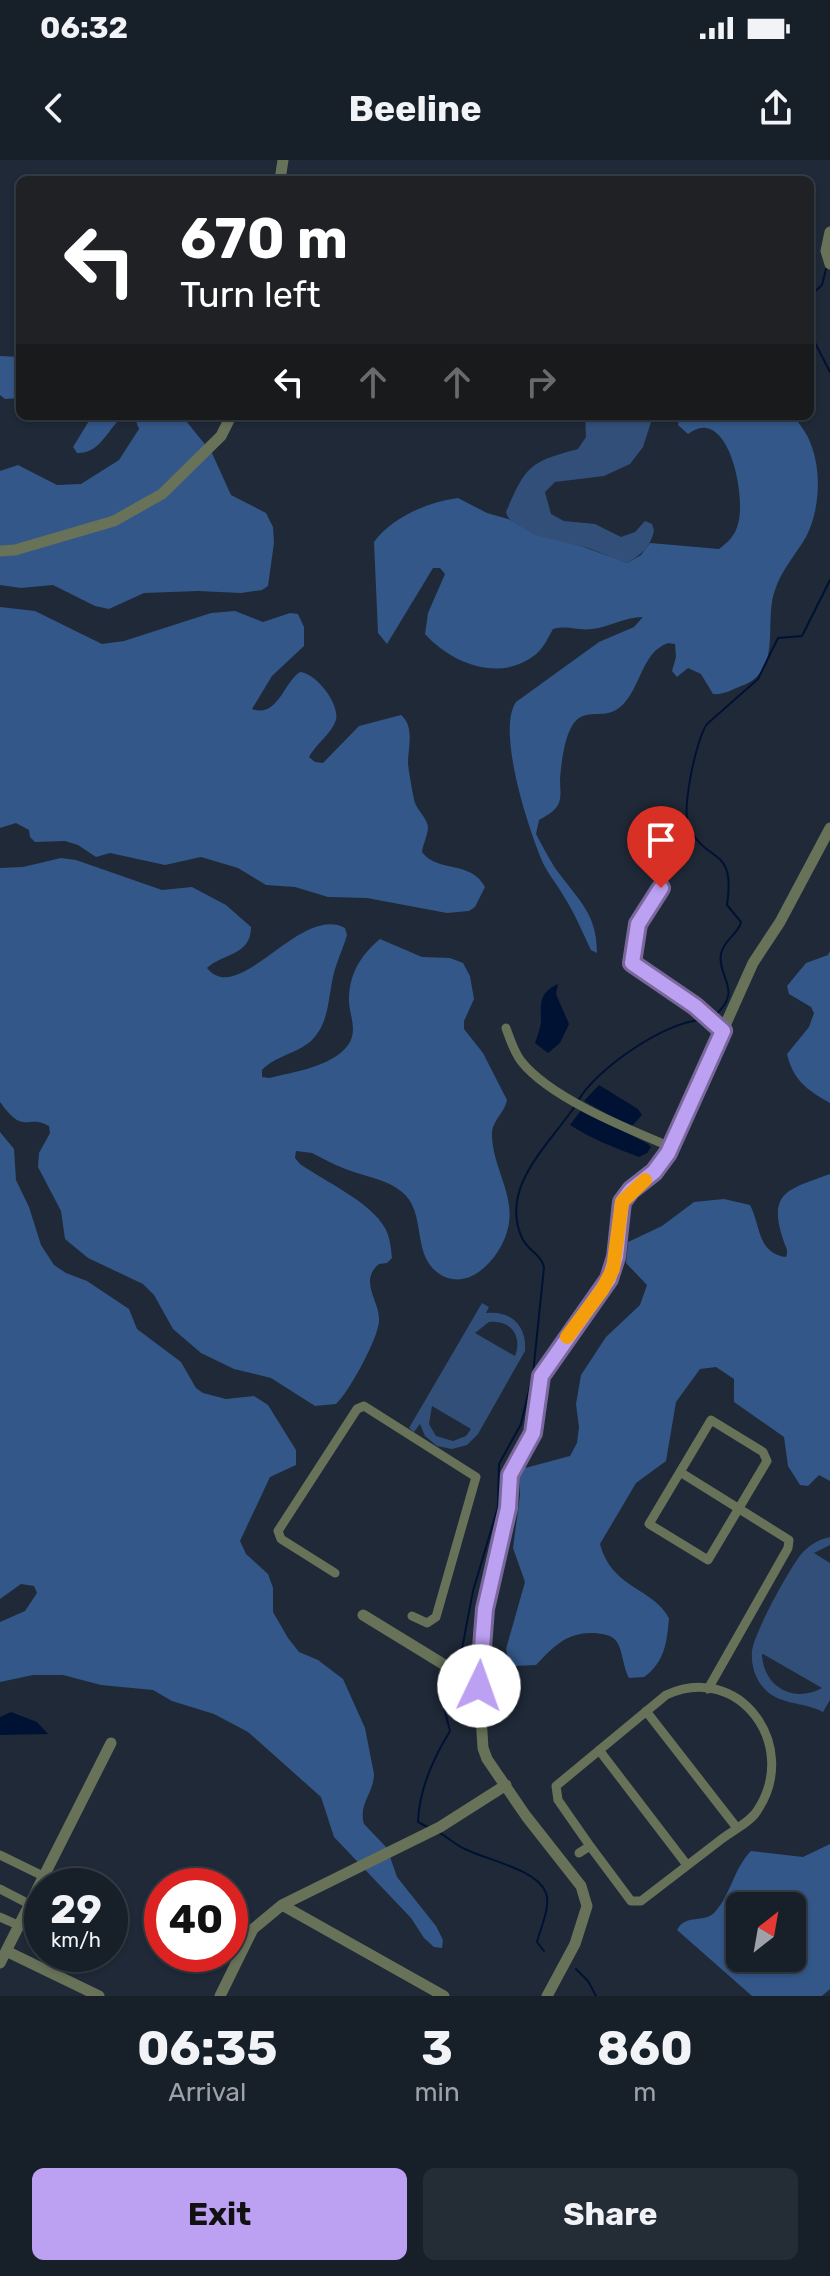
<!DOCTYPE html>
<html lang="en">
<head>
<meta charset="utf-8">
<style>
  body { margin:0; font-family:Rubik,sans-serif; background:#242c35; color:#f1f3f6; height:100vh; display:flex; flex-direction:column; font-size:30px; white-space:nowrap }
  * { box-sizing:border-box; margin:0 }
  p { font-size:26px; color:#9ea2a8 }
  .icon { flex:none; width:44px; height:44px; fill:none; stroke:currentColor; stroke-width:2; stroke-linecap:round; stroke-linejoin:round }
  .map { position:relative; height:1836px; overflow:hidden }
  .sheet { display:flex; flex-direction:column; background:#171f29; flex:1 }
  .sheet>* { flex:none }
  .banner { position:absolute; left:16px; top:16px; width:798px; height:244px; border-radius:12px; box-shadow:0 2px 6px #0004,0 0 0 2px #363d46; background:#202124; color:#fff; overflow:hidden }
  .needle { width:52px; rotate:31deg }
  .fabs { position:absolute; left:726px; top:1732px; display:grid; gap:16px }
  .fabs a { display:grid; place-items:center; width:80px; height:80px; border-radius:12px; background:#171f29; box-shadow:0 2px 6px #0004,0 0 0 2px #363d46; font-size:40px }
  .speed { position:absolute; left:24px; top:1708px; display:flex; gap:16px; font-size:40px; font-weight:700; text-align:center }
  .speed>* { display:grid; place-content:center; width:104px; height:104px; border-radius:50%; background:#171f29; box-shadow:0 2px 6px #0004,0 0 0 2px #363d46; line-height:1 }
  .speed small { font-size:20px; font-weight:400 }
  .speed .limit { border:12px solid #d22; background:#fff; color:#111 }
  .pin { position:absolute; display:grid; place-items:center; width:68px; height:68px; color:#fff; margin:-82px -34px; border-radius:50% 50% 50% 0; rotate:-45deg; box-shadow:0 0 8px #0007 }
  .pin .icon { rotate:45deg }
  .me { position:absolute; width:88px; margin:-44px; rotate:3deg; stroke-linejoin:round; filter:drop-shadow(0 0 6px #0008) }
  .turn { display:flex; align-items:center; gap:28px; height:168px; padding:0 32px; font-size:36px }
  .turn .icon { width:104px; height:104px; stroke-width:2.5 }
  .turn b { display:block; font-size:56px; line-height:68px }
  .lanes { display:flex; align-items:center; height:76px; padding:0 32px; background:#0003; justify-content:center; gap:40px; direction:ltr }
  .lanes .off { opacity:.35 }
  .eta { display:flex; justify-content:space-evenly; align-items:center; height:136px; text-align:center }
  .eta b { font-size:48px; font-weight:700; line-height:56px }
  .button { display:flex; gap:16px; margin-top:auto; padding:16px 32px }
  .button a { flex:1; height:92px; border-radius:12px; background:#bca0f2; color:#111; font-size:32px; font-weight:700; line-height:92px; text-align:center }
  .button a+a { background:#242c35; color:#f1f3f6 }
  .status { display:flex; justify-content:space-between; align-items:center; height:56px; padding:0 40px; background:#171f29; direction:ltr }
  .status svg { height:22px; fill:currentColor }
  header { display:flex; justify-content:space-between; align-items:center; height:104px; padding:0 32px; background:#171f29; font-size:36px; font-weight:700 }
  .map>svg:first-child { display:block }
  .green { fill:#314f79; fill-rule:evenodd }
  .forest { fill:#335788; fill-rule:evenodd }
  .water { fill:#001234 }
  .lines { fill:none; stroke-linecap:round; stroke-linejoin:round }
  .stream { stroke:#001234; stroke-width:2 }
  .minor { stroke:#687258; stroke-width:9 }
  .tertiary { stroke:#687258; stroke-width:11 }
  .route-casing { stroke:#7a689d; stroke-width:20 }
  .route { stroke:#bca0f2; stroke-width:14 }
  .slow { stroke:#f59e0b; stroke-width:14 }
</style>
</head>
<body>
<div class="status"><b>06:32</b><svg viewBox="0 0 49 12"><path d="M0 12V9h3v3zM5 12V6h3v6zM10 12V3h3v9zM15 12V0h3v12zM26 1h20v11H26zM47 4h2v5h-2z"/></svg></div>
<header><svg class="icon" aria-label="back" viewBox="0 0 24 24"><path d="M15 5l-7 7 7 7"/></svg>Beeline<svg class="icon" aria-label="share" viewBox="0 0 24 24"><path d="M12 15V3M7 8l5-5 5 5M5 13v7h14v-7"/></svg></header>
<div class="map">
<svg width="830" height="1836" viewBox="0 0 830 1836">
  <rect width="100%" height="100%" fill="#1f2937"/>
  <!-- green -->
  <path class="green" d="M585,256H653L643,287L630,304L604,316L555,322L545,332L551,354L564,361L595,364L621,377L635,372L645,361L652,364L654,370C651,387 641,395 627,403C612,399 599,391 585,387C562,382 514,379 506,352C526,306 529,302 578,289L586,277Z
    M482,1143L489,1147L486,1153C511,1150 527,1166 525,1191L478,1274L467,1285L452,1289L437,1286L425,1276L420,1264L414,1272L409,1268ZM489,1162C510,1159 523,1176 515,1196L475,1173ZM432,1246L471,1269L466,1276L453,1281L436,1276L429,1264Z
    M830,1377V1385L814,1393L830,1403V1540L823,1552C802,1541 778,1546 762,1526C754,1516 751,1503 752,1491C754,1473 791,1405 803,1392C811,1384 820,1379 830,1377ZM762,1494H763L822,1528C793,1544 763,1526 762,1494Z"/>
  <!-- forest -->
  <path class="forest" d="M0,196L20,197V238L5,239L0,235Z
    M92,256H123C107,270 100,294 77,293L73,287Z
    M134,256H182L212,293L231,335L266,353L273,367L274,383L268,426L262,430L241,433L198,431L144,433L109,449L95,446L53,425L21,428L0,425V311L18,305L57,325L81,324L119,300L139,269Z
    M679,256H794C799,264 807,273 810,282C822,310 820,350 806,377C796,394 781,411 775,430C763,462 784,511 741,526C731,530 724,535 713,534L701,514L688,508L677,517L672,511L676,497L675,484L668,483C639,493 641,535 616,550C600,559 583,547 572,566C564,579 561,605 560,620C560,628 562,637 558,645C554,652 546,656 539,660L536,674C542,685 548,697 555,708C577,739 597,752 597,793L591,790C582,771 574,752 563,735C557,724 548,714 543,703C529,671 496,571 516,542L599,482L634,467L643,457C625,457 610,467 592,469C577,471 568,465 553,469C548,478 543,489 535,495C499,523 451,503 425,474L428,453L445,414L440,408H433L387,484L378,473L374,382C392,357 428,342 458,338L487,353L508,359L535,375L584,387L627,403L641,395L650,383L719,389C728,382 735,376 738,364C745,342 734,272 706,268C699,267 693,271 688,274L678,265Z
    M0,447L35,451L102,484L124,481L211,453L235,451L263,462L290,453L298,454L304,467V486L272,516L252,549C278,558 283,523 300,512C316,513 340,544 336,560C332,573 316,584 309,597L315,602L323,603L359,566L401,555C415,567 408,587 408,603C408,607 414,643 416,645C420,653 427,659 428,667C428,675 423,684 422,692C437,713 471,700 485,727L475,747L469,751L447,753L367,738L328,737L295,727L266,725L238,708L201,697L165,705L110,693L96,697L78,685L65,681L35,682L30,677L29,670L16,663L0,668Z
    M61,698L76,700L162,730L192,727L226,745L251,767C251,796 223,793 207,808C239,848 300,744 345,768L347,775C343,789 336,803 333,817C328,839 329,864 311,881C296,894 277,895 262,910V917L269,918C293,912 332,907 348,885C359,870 348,853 349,837C350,812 362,794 380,779L422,797L450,798L463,803L470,816L474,839L464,861V869L483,893L507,940C505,952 493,960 492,972C491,1006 516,1034 508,1068C502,1096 469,1135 438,1113C411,1093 427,1052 402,1032C389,1021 372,1018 357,1013C341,1008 327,1001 312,993L296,991L295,998L300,1004C324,1021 371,1042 385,1068C390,1077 391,1088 392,1098L387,1103L379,1104C356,1123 385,1145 378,1167C374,1185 349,1232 336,1244L315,1246L271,1218L234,1209L201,1193L173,1169L154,1135L143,1124L88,1098L65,1079L61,1051L38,1007L39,993L50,973L49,966C27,953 25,977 0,942V708L23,707Z
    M830,791V943C807,930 793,920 787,894L809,867L814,853L811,847L789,834L787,826L806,803L828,795Z
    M0,972L14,989L16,1020L29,1047L41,1085L54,1105L66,1113L87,1121L129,1149L137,1169L181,1202L196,1228L203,1233L226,1239L254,1236L268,1245L296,1290V1305L270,1317L240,1381L246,1394L268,1414L273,1428V1452L288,1478L299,1492L318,1500L343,1519L365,1568L374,1614C374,1633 358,1644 364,1664L387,1688L397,1717L436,1766L443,1780L442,1788L434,1787L424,1778L411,1758L334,1677L321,1637L248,1572L214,1554L172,1541L153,1530L101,1525L63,1515H33L0,1522V1462L25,1451L37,1433L34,1426L21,1424L0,1439Z
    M830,1014V1321L819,1315L808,1326L800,1325L788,1306L784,1277L734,1242V1219L716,1207L700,1209L676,1242L666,1301L636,1323L600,1384C612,1429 652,1427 669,1458C667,1482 665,1502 644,1517L629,1518C623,1507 623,1492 617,1482C611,1474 603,1474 594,1473C567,1472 554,1486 536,1505L515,1506L509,1502L506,1489L525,1422L513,1388L520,1335L519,1313L525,1308L570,1296L577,1283L579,1267L576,1244L581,1215L606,1177L640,1145L647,1125L626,1103L628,1082L662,1066L694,1042L724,1039L750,1045C761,1066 757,1093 786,1097C789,1089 785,1087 783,1079C767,1031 790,1029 830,1014Z
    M830,1684V1829L822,1836H752L677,1770C686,1753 704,1764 715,1752C731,1734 734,1708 751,1691L803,1697ZM740,1746H792V1798H740Z"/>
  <!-- water -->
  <path class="water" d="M558,824L556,834L569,864L560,883L548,893L535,883C537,877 540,869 541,862C541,845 538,833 558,824Z
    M599,925L638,949L642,955L631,967L584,941Z
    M582,949L648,984L651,987L647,993L639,997C615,988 592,979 570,965Z
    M11,1552L37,1562L48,1574L0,1575V1557Z"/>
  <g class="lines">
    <!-- stream -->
    <path class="stream" d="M810,136L822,125L826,109
      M810,173L830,212
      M713,857C745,831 717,818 721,794C724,779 738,775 741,762L727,745C736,685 707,705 689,667C681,651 696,579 707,564L758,519L778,478L802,476L830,420
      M578,941C596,909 667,860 703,860
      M455,1505L461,1494L473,1431L498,1347L499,1304L521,1264L533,1214L544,1107C541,1094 528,1091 522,1078C499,1027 549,985 575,946
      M429,1668L418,1662C419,1631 434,1597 450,1571L441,1536L450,1514
      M438,1672C448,1677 455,1685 465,1689C486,1700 537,1709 546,1733C551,1747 540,1769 537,1782L544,1791
      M576,1809L588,1821L596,1836"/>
    <!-- minor -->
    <path class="minor" d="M661,728L638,764L632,803L723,871
      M506,868C510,879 514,892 521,901C550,938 628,969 671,987
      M711,1260L763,1292L767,1301L708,1400L649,1364Z
      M680,1312L789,1380L788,1388L708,1529
      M335,1413L281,1379L278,1371L357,1249L364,1246L476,1317L436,1457L427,1463L412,1456
      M646,1551L737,1668
      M599,1590L687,1705
      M579,1693L590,1686L631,1741H641C668,1720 696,1699 723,1678C734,1670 750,1662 757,1651C801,1586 739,1501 666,1535L556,1626L558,1640L590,1686
      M0,1695L43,1716
      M0,1729L29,1744
      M0,1757L18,1765"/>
    <!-- tertiary -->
    <path class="tertiary" d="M280,20L283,0
      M830,72L826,91L830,104
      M0,391L15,390L114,361L162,334L221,276L231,256
      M363,1455L479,1526
      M282,1745L444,1836
      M6,1791L99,1836
      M0,1803L111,1583
      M220,1836L253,1769L282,1745L440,1667L506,1625
      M547,1836L575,1784L587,1746L581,1726L526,1656L487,1599L483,1588L479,1526L485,1449L508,1348L510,1315L533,1273L541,1216L609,1119L616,1097L622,1042L631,1030L654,1012L668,993L753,803L780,762L830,668"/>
  </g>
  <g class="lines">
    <defs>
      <path id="route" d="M479,1526L485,1449L508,1348L510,1315L533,1273L541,1216L609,1119L616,1097L622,1042L631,1030L654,1012L668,993L723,871L695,846L632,803L638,764L661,728"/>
    </defs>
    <!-- route casing -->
    <use href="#route" class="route-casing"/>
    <!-- route -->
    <use href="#route" class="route"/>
    <!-- slow -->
    <path class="slow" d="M567,1177L602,1130L613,1109L622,1042L645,1020"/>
  </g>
</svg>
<div class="fabs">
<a><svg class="needle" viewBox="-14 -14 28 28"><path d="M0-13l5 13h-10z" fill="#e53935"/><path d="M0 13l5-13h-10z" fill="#9ea2a8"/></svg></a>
</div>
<div class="speed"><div>29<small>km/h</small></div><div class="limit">40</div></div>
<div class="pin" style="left:661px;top:728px;background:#d93025"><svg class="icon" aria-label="arrive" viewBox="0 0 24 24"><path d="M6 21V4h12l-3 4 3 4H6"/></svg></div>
<svg class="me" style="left:479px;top:1526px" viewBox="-20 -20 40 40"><circle r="19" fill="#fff"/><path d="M0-13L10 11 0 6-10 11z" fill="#bca0f2"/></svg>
<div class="banner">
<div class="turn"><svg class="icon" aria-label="left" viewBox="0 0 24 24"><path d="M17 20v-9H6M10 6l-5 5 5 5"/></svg><div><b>670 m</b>Turn left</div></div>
<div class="lanes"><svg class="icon" aria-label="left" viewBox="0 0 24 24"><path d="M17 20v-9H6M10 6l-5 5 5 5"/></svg><svg class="icon off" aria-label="ahead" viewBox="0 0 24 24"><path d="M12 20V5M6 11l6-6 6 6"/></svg><svg class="icon off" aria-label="ahead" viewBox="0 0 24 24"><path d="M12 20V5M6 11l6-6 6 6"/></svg><svg class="icon off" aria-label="right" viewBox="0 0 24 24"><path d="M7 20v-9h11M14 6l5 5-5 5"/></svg></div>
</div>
</div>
<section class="sheet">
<div class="eta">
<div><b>06:35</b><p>Arrival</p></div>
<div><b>3</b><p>min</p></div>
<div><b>860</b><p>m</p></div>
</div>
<div class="button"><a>Exit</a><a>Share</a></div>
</section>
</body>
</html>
